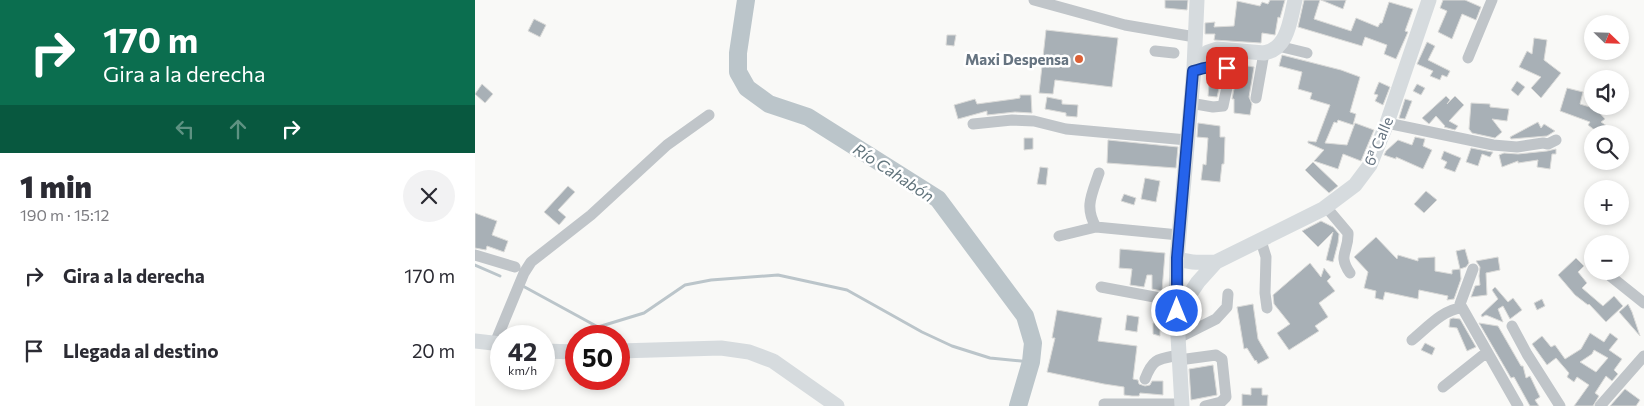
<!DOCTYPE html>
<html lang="es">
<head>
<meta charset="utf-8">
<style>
  body { margin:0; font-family:Commissioner,sans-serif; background:#f2f2f3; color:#2b2b33; height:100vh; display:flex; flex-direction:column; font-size:19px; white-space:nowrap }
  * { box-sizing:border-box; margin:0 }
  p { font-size:16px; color:#7c7c81 }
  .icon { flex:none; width:28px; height:28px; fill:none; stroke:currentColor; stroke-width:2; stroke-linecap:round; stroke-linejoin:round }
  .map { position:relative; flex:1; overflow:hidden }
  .drawer { display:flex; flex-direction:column; background:#fff; width:475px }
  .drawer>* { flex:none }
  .banner { background:#0b6e4f; color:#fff; overflow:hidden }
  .needle { width:32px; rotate:113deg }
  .buttons { position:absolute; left:1109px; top:15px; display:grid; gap:10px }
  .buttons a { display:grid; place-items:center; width:45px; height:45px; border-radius:50%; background:#fff; box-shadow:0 2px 8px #0003; font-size:25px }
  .speed { position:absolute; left:15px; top:325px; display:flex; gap:10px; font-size:25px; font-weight:700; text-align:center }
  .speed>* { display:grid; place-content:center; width:65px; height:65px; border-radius:50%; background:#fff; box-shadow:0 2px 8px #0003; line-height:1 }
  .speed small { font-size:12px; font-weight:400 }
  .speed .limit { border:8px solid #d22; background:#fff; color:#111 }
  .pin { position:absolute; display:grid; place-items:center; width:42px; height:42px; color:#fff; margin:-21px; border-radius:10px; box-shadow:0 2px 8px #0006 }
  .me { position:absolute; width:55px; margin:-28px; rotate:0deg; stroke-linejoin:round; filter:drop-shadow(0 0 4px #0008) }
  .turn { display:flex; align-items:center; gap:18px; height:105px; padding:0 20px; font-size:22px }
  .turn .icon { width:65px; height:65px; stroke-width:2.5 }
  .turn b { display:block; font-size:35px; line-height:42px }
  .lanes { display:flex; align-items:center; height:48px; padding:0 20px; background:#0003; justify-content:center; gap:25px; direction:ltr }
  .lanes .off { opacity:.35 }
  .round { display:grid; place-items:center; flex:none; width:52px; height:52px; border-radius:26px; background:#f2f2f3 }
  .headline { display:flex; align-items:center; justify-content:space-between; height:85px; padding:0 20px }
  h1 { font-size:30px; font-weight:800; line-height:38px }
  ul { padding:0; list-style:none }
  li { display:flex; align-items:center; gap:15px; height:75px; padding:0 20px }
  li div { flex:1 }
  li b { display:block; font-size:19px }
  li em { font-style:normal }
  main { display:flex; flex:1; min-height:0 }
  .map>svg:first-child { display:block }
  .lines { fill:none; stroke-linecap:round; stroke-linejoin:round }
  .stream { stroke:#bbc5ca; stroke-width:3 }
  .river { stroke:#bbc5ca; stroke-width:18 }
  .building { fill:#a8b0b6; stroke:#dbdbd9; fill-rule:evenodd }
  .minor { stroke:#c0c5c9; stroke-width:11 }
  .major { stroke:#d6dbde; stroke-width:15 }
  .route-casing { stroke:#184099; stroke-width:12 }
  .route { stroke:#2563eb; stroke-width:9 }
  .poi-dot { fill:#db6036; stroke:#fff; stroke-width:2 }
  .labels { text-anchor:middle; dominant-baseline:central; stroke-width:5; stroke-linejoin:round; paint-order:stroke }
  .poi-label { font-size:15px; font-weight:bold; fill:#667481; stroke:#fff; text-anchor:end }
  .street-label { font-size:15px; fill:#667481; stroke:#fff }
  .water-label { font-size:16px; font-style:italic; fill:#60737b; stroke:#fff }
</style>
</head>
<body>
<main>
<section class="drawer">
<div class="banner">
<div class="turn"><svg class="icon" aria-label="right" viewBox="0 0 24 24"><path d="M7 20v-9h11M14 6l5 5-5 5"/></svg><div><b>170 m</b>Gira a la derecha</div></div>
<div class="lanes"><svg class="icon off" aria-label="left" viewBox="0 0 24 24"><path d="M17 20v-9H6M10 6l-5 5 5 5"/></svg><svg class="icon off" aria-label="ahead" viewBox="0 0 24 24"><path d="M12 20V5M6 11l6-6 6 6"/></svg><svg class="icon" aria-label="right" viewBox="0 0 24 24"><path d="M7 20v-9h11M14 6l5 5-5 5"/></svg></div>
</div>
<div class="headline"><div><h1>1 min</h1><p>190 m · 15:12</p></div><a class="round"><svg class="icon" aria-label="close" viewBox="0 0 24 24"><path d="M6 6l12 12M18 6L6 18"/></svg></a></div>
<ul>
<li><svg class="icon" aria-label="right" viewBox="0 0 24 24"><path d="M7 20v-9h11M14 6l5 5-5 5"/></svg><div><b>Gira a la derecha</b></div><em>170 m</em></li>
<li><svg class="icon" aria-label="arrive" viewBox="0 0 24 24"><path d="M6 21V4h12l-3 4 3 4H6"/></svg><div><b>Llegada al destino</b></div><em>20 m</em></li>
</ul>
</section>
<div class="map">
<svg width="1169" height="406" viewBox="0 0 1169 406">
  <rect width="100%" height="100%" fill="#f9f9f7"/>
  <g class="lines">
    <!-- stream -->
    <path class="stream" d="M0,265L25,276
      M46,285L123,327L169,313L210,285L236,280L303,275L372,290L447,332L477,346L515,358L556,362"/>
    <!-- river -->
    <path class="river" d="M271,0L263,53V72L272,88L294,104L333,117L463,199L550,316L558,343L556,362L543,406"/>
  </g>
  <!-- building -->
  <path class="building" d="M690,0H713L712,10L690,8Z
    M795,0H810L805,18L803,17L800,35L787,33L786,43L739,40L740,34H730V23L740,22L739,27L759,26L762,1L785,6L787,2L793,4Z
    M829,0H845L839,19L876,31L881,18L903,27L905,23H907L914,2L938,9L930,31L933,32L921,59L909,54L912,45L890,37L887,46L823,27Z
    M846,0H871L868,9Z
    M968,0H990L1006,7L1001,20L987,14L977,39L963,32L972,11L965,8Z
    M59,19L71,25L65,37L53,31Z
    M571,30L643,38L637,87L580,80L578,94L564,93Z
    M472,35H481L479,46L471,45Z
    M1059,38L1072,40L1069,60L1086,73L1066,98L1056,88L1066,77L1044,67L1052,51L1057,54Z
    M952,42L960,46L953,60L975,71L972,77L967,75L965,80L955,76L958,71L942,64Z
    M807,55L866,70L885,77L875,112L881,114L878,125L863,120L862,123L859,122L850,143L872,145L880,123L899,130L886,161L868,154L863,169L839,161L849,150L833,143V141L841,142L855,105L835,99L837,93L823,89L827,72L804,66Z
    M766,65L779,67L774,97L777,104L775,115L759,113V99H757L762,75H765Z
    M735,74L747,75L742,97L733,96Z
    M1042,81L1050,87L1043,96L1036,90Z
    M904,82L915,87L908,105L900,101L903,95L899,94Z
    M7,84L18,94L10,103L0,94Z
    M942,84L950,88L946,95L938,91Z
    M1092,88L1108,92L1105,104L1121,109L1130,119L1126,122L1136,129L1132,134H1125L1113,125L1115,122L1085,111Z
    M545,95H556L557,113L540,112L512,115V111L483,119L479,105L500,99L502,104L539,99L545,98Z
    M971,96L975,100L972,104L980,96L989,105L974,121L983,126L980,130L969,127L970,126L961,116L954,124L947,118Z
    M572,97L587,100V104L603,105L602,117L591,116V113L570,109Z
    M930,99L937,101L930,119L924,118Z
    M996,103L1015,104V107L1034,109L1032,121L1017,119L1027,132L1020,138L997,133L994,129Z
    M1063,122L1066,128L1069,124L1080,131L1072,136L1036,139L1035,137Z
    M723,123L745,126V137H750L749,164H747L745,182L726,180L728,164L731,165L733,138L722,137Z
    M940,137L950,139L948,146L957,150L948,169L921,157V159L909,155L911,151L923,140L937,145Z
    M549,138H558V149L549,150Z
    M633,140L703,147L701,168L632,163Z
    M996,148L1017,152H1018L1015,157L1007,154L1003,166L991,162Z
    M1081,149V154H1077L1075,169L1062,167L1063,160L1043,163V161L1027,167L1024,155L1029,153L1043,154L1072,151Z
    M969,151L986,158L980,172L969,168L972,162L966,159Z
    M838,162L863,186L854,193L843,183L830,170Z
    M565,167L573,168L571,185L562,184Z
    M670,178L685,181L681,202L666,199Z
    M93,186L100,192L83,210L91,217L84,225L69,212Z
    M951,191L962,200L949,213L939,204Z
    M649,194L661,198L659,205L646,201Z
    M0,213L22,221L17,235L33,241L29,252L12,246L11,250L0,248Z
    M846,221L858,227L864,234L863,243L858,262L851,260L858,232L843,247L827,231Z
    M901,237L922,259L923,255L943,261V258L960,257V271L977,274V270L985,269L986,279L979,299L972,300L973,296L944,290L943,299L910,292L908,300L900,298L901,291L889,288L893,272L879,257Z
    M645,249L690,253L687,291L677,289V275H672L669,287L655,285L657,269L644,268Z
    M990,249L994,263L991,267L985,269L981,251Z
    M1023,257L1025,270L1011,273L1012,295L996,297L1000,286L1005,285L1004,276L1005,267L1001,261Z
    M1101,258L1109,266L1103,272L1112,283L1107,288L1128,306L1139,296L1148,306L1131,322L1114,304L1113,305L1100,295L1083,275Z
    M835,263L846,277L849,268L856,277L852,281L860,291L844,303L853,317L840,326L844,331L814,350L802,333L815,324L799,304L798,295Z
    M1020,287L1033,302L1038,298L1047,310L1035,319L1028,306L1023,309L1028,322L1011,315L1007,317L1006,315L1023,299L1017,290Z
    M1067,299L1070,306L1062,310L1059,303Z
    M778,304L783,339L794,358L783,364L781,360L780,361L772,348L769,349L762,307Z
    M1153,304L1157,312L1165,336L1144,312Z
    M582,310L627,318L623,341L662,346L658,379L663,380L664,384L670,386L675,385L677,381H688V395L665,393L664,396H657L649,395V387L629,384L572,372L580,338H577Z
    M652,315L664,317L662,332L650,330Z
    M978,318L985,319L1001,347L992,351L982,328L974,327L975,319Z
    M678,323H685V336L678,334Z
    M1004,323L1023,326L1046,366H1048L1051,378L1055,376L1065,397L1060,400L1064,406H1055L1039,377L1036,378Z
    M1115,333L1129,342L1135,333L1143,339L1134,350L1147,359L1139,370L1143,374L1137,381L1131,376L1120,393L1124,396L1118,406H1099L1114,385L1102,377L1099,382L1092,377L1094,373L1081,358L1072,365L1057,344L1067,336L1076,347L1080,345L1090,359L1106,349ZM1119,350L1133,358L1121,372L1105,362L1117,354Z
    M950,343L960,348L957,355L946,350Z
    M738,365L742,395L716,400L714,369Z
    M776,388H787V395H793L792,406H767V394L776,395Z
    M1150,389L1165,400L1161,406H1135Z"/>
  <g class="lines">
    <!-- minor -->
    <path class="minor" d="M559,0L650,25L720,37
      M803,46L832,53
      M680,51L699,53
      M993,58L1017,0
      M781,98L789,53
      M715,103L738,107L748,106L755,73C747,61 730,68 718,71
      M912,123L1018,145L1042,147L1068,143L1073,144L1081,140
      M498,124L537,120L559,121L591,129L712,140
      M624,173C617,194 609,207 621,227L704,235
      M851,207L873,233C874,252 862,254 875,273
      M584,236L621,227
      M786,241L791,257L790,293L792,308
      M0,255L40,267
      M998,269L985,304L1043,406
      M1134,275L1169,303
      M626,287L701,301
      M1037,326L1052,354L1085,406
      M703,338L741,319L752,307L753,294
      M937,340C951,329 968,309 987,308
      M20,343L49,273L56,262L116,215L192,145L234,115
      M704,360L741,355L747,359L751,397L746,402L730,406
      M670,379C678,358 683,359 704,355
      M968,387L1012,352
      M629,404H707
      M1125,406L1169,356"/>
    <!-- major -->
    <path class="major" d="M719,68L733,52L742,49L789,53C813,49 815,20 820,0
      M702,258C715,264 728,262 741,262
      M702,322L713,297L723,282L741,262L848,209L880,185L895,165L912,123L954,0
      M0,341L26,344
      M69,351L101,352
      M144,351L246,348L274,352L298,361L362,406
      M707,406L701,301L702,258L719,68L722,0"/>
  </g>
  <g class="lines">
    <defs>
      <path id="route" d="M702,311V258L718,71C730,68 741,64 752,68"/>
    </defs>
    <!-- route casing -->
    <use href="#route" class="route-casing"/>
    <!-- route -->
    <use href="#route" class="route"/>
  </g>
  <!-- markers -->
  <circle class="poi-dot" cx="604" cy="59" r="5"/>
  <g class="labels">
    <!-- poi labels -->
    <g class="poi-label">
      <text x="594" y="59">Maxi Despensa</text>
    </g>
    <!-- street labels -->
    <g class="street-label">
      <text transform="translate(903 141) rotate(-67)">6ª Calle</text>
    </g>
    <!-- water labels -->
    <g class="water-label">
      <text transform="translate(419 172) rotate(33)">Río Cahabón</text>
    </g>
  </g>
</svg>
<div class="buttons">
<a><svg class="needle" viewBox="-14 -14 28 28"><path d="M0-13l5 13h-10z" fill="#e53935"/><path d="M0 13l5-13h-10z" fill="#7c7c81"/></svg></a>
<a><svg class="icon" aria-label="sound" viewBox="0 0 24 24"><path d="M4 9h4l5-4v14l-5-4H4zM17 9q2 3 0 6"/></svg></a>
<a><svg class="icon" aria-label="search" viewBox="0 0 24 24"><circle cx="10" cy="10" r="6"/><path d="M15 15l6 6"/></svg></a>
<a>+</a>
<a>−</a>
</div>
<div class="speed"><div>42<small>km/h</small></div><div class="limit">50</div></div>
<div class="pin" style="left:752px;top:68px;background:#d93025"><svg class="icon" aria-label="arrive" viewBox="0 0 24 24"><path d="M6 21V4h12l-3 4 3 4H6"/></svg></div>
<svg class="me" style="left:702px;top:311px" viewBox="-20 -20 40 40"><circle r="17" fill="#2563eb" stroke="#fff" stroke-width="3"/><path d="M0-11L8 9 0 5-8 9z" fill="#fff"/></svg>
</div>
</main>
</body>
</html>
